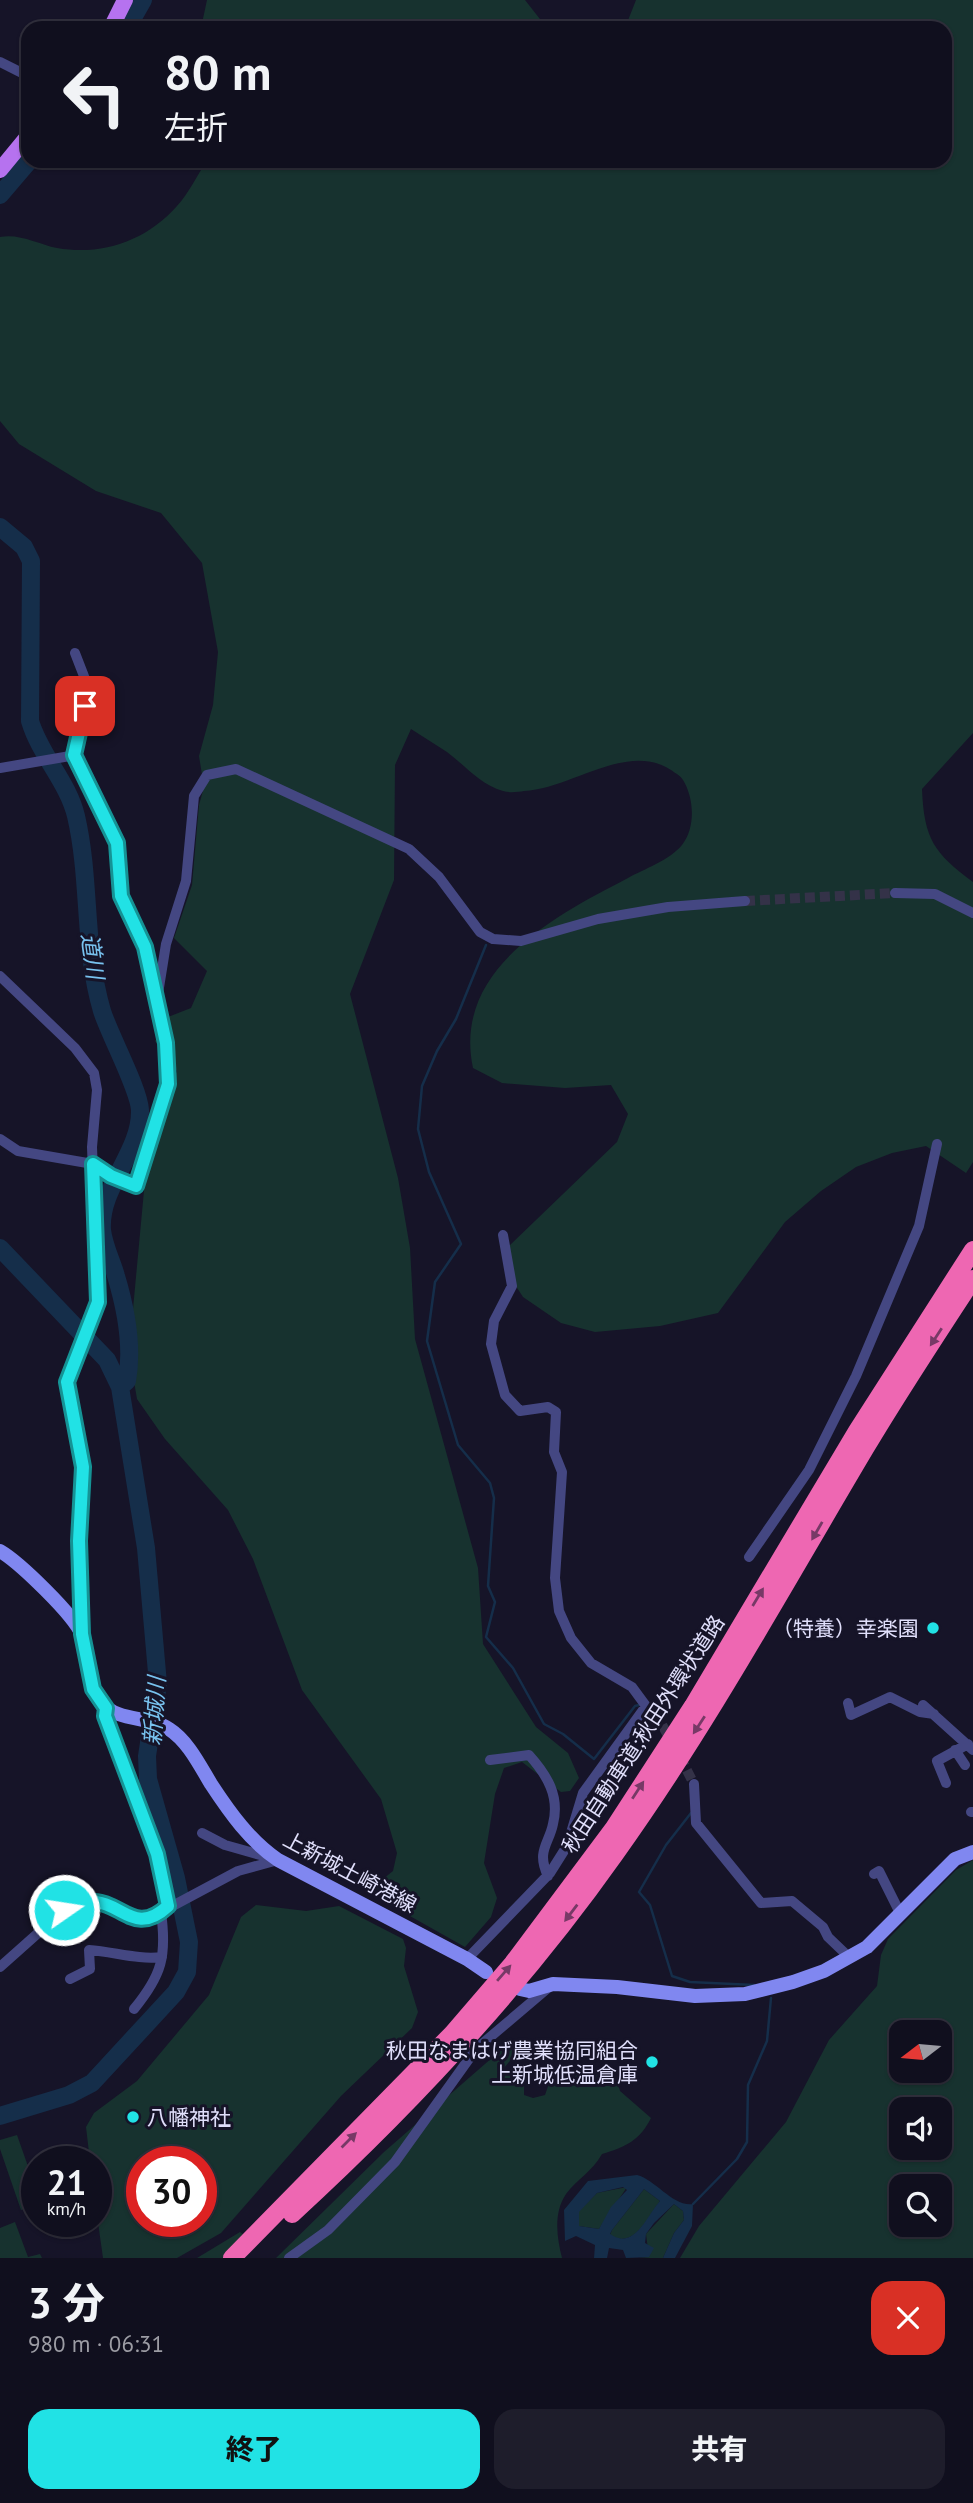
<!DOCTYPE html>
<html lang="ja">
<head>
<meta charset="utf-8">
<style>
  body { margin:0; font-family:"PT Sans","Noto Sans JP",sans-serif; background:#1e1d2b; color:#f1f3f6; height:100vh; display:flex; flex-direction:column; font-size:26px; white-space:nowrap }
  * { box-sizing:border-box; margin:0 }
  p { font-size:23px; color:#9c9ca4 }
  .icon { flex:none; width:38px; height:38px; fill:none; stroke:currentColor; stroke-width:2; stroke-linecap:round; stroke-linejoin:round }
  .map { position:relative; height:2258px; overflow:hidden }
  .sheet { display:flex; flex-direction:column; background:#100f1e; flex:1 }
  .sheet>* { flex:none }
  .hud { position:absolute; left:21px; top:21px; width:931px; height:147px; border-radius:21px; box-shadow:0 2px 5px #0004,0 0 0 2px #302f3c; background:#100f1e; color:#f1f3f6; overflow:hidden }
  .needle { width:46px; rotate:254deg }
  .buttons { position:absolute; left:889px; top:2020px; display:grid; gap:14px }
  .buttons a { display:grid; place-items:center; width:63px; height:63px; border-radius:14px; background:#100f1e; box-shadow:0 2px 5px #0004,0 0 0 2px #302f3c; font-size:35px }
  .speed { position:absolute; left:21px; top:2146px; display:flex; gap:14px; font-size:35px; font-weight:700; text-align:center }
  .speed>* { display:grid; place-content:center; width:91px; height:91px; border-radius:50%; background:#100f1e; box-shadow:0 2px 5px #0004,0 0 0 2px #302f3c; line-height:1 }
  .speed small { font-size:18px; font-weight:400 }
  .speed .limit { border:10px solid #d22; background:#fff; color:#111 }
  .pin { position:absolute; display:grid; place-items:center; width:60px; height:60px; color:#fff; margin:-30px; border-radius:14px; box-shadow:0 4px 10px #0006 }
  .me { position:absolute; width:77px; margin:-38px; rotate:77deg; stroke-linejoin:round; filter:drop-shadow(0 0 5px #0008) }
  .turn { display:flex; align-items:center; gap:24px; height:147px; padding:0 28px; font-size:32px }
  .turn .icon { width:91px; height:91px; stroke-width:2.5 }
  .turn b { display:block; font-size:49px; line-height:60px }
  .round { display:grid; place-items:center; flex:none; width:74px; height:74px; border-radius:21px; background:#1e1d2b }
  .head { display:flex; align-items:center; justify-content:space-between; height:119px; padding:0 28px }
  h1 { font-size:42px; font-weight:800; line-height:52px }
  .cta { display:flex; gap:14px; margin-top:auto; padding:14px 28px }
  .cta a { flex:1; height:80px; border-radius:21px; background:#21e2e5; color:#111; font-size:28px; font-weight:800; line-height:80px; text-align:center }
  .cta a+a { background:#1e1d2b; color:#f1f3f6 }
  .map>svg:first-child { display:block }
  .green { fill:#17322f; fill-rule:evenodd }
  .water { fill:#152e4a; fill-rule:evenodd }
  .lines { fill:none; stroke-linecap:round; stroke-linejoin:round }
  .stream { stroke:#152e4a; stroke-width:2.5 }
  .river { stroke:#152e4a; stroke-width:18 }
  .minor-tunnel { stroke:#343248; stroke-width:10; stroke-dasharray:10 5; stroke-linecap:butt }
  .minor { stroke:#444782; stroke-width:10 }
  .secondary { stroke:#8087f0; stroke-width:14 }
  .primary { stroke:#b672ef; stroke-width:16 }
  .motorway { stroke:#ee67b2; stroke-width:18 }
  .oneway { fill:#773966 }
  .route-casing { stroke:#159395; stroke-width:18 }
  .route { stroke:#21e2e5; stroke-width:12 }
  .poi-dot { fill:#21e2e5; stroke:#161428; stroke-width:2.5 }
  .labels { text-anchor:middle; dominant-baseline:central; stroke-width:6; stroke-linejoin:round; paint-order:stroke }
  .poi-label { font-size:21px; fill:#e0dffb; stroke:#161428; text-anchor:end }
  .street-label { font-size:21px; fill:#e0dffb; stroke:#161428 }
  .water-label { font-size:23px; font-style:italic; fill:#78c2ef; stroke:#161428 }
</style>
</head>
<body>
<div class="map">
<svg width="973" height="2258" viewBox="0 0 973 2258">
  <rect width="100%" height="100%" fill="#161428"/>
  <!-- green -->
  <path class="green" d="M207,0H525L547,28H201Z
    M636,0H973V733L922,789C924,839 934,853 973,882V1162L966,1173L926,1146L892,1153L856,1167L821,1191L785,1222L718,1313L660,1326L595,1332L561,1323L523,1297L506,1271L509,1246L617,1142L628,1114L611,1085L565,1088L502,1083L473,1068C452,969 555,916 628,878C644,869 670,860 682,845C696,827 694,798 683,780C680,775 675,773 671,770C627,741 571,789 524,791C518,792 509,793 503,791C479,784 466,766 447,752C435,744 423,737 411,729L395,765L394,880L350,994L398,1178L410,1248L415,1339L478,1568L483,1644L536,1727L568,1753L579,1778L570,1791L561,1792L522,1762L504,1768L495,1794L484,1863L497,1898L491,1917L465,1947L385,1902L373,1887L393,1871L397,1853L381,1799L302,1690L253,1559L228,1510L165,1439L137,1399L129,1352L145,1180L162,1110L177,1071L155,1041L168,1017L191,1008L207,971L174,938L192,885L199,805L204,787L199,756L213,705L218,652L202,563L161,513L96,491L19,444L0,421V237C19,233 38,244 57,248C102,256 146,241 177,206C189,193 197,175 207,161H945V28H625Z
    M973,1860V2258H680L699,2226L786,2122L829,2040L877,1986L881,1955L888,1939L956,1870ZM901,2032H940V2070H901ZM901,2109H940V2147H901ZM901,2186H940V2224H901Z
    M256,1905L306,1911L339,1906L403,1939L406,1948L404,1966L418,2012L412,2028L341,2096L221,2233L177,2258H103L96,2208V2161H90L86,2127L94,2113L137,2081L209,1995L241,1917ZM142,2161H201V2221H142Z
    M509,2043H518V2051L504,2068L507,2071L524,2066V2095L533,2098L545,2095C547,2090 549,2082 552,2079C565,2065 597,2067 614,2071L620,2091L651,2118C640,2140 626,2147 602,2154C592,2172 577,2179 566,2194C553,2213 557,2238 562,2258H276L384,2152Z
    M17,2135L37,2192V2205L21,2210L0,2149V2140Z
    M627,2187L599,2229L579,2226L578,2212L597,2193Z
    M644,2189L660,2201C647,2218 634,2250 610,2235L612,2230Z
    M674,2204L683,2211L684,2220L674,2233L663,2258H639L649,2257L646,2234Z
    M15,2222L28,2257L40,2254L42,2258H0V2228Z
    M240,2232L244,2235L228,2258H197Z"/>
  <!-- water -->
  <path class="water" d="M637,2175C656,2180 673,2207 693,2204L692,2226L675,2258H663L674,2233L684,2220L683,2211L674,2204L654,2223L646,2234L645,2243L654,2248L649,2257L626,2258L623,2250L609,2248L607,2258H594L595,2245L576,2236L565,2241L564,2210L588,2181ZM623,2187L627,2190L611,2207L599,2229L579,2226V2212L597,2193ZM644,2189L660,2201C646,2217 634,2251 610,2234L612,2230Z"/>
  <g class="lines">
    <!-- stream -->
    <path class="stream" d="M486,945L456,1019L437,1051L422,1086L418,1129L429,1172L461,1244L435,1282L427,1341L458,1445L490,1483L494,1498L488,1586L495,1602L486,1637L513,1668L544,1724L563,1734L594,1759L635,1706L639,1705
      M691,1813L666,1845L639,1892L650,1905L672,1976L690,1982L754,1985
      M693,2204L737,2159L747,2142L748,2085L767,2041L771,1998"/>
    <!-- river -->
    <path class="river" d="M127,28L143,0
      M0,195L29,161
      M0,527L24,547L31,561L30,721C40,755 68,782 76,816C91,881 83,947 102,1011C110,1036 139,1089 140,1110C141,1153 99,1187 102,1230C104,1247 112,1261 116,1276C126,1309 133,1347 127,1381L120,1387
      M0,1248L107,1360L120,1387L146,1548L158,1684L147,1756L148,1779L176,1878L189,1942L187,1972L176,1992L92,2083L69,2095L0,2116"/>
    <!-- minor-tunnel -->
    <path class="minor-tunnel" d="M745,901L895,893
      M655,1712L671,1741
      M680,1757L694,1784"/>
    <!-- minor -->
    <path class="minor" d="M0,62L28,76
      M74,755L81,732L87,684L75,653
      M0,768L76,755L117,843L121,896L145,947L166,1043L168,1084L137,1186L111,1176L93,1164L18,1151L0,1139
      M895,893L935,894L973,913
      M0,976L75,1048L94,1073L97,1090L92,1147L98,1302L67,1382L83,1467L79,1541L82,1632
      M157,1000L166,944L186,881L194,796L207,775L236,769L409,849L439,877L480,932L493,939L521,941L598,919L668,907L745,901
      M503,1235L512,1286L494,1321L491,1344L505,1395L520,1411L548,1407L556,1412L554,1452L562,1472L555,1578L559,1611L571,1638L591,1663L632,1687L646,1706L655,1712
      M749,1557L809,1470L856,1376L919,1226L937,1144
      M848,1703L851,1715L890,1697L920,1712L934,1714
      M923,1705L973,1750
      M106,1708L105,1716L157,1854L168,1906
      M955,1750L965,1765
      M490,1760L529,1755C547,1775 560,1796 553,1824C549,1844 536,1851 548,1876
      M946,1783L937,1761L968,1744
      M694,1784L696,1823L761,1903L792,1901L823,1927L828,1937L850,1958
      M971,1812H973
      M202,1833L225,1845L271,1858
      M874,1874L879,1871L901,1915
      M467,1959L550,1873L567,1846L583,1793L646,1706
      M0,1967L64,1910L96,1902L122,1913L150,1918L238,1871L278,1860
      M70,1979L90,1969L89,1950C115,1952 138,1960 162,1957
      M134,2009C162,1975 167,1956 161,1912
      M289,2258L328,2230L395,2162L476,2049L548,1988"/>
    <!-- secondary -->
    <path class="secondary" d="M0,1551C19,1562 74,1615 82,1635C90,1657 85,1682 101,1702C118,1723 149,1715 169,1729C188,1741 200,1766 211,1784C230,1813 250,1841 278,1860L467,1959L486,1972
      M520,1989L529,1991L553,1984L617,1987L695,1996L745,1994L793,1982L824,1971L867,1947L955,1859L973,1852"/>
    <!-- primary -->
    <path class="primary" d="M111,28L125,0
      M0,170L28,136"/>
    <!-- motorway -->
    <path class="motorway" d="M292,2214C412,2104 521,1987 615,1854C708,1724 785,1583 866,1447C900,1390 937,1334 973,1279
      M232,2258L452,2034L513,1963L614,1828L693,1706L857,1431L973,1250"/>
  </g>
  <!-- one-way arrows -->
  <defs><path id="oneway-solid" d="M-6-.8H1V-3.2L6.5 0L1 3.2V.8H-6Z" transform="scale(1.75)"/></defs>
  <g class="oneway">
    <use href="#oneway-solid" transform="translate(936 1337) rotate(123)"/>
    <use href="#oneway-solid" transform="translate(817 1531) rotate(120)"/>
    <use href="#oneway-solid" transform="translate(758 1597) rotate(-59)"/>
    <use href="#oneway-solid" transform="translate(699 1725) rotate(123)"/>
    <use href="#oneway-solid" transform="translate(638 1790) rotate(-57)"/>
    <use href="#oneway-solid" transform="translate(571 1913) rotate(127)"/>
    <use href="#oneway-solid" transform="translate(504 1973) rotate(-49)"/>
    <use href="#oneway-solid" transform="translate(349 2140) rotate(-45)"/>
  </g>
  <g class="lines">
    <defs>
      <path id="route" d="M64,1910C73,1908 87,1901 96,1902C122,1904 136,1936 168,1906L157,1854L105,1716L106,1708L93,1689L82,1634L79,1541L83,1467L67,1382L98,1302L93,1164L111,1176L136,1186L168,1084L166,1043L145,947L121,896L117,843L74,755L85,706"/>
    </defs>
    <!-- route casing -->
    <use href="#route" class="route-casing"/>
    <!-- route -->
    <use href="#route" class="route"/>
  </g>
  <!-- markers -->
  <g class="poi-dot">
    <circle cx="933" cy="1628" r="7"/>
    <circle cx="652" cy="2062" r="7"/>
    <circle cx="133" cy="2117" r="7"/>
  </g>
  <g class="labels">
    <!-- poi labels -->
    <g class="poi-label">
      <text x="919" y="1628">（特養）幸楽園</text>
      <text x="638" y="2050">秋田なまはげ農業協同組合<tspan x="638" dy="24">上新城低温倉庫</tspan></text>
      <text x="147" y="2117" text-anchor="start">八幡神社</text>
    </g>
    <!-- street labels -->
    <g class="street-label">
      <text transform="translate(643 1734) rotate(-57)">秋田自動車道;秋田外環状道路</text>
      <text transform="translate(350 1872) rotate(28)">上新城土崎港線</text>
    </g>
    <!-- water labels -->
    <g class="water-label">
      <text transform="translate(93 956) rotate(82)">道川</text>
      <text transform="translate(154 1711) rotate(-86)">新城川</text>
    </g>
  </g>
</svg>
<div class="buttons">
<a><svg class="needle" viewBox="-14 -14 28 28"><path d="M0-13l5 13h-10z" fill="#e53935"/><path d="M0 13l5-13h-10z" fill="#9c9ca4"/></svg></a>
<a><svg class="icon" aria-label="sound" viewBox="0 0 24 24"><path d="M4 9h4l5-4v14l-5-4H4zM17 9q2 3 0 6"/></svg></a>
<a><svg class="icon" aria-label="search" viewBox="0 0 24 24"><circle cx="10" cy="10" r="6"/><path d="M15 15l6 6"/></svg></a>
</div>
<div class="speed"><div>21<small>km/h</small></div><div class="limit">30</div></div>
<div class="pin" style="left:85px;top:706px;background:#d93025"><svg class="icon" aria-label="arrive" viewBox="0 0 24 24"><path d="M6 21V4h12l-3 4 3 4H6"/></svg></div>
<svg class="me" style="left:64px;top:1910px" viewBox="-20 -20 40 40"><circle r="17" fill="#21e2e5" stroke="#fff" stroke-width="3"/><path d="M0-11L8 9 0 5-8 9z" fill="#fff"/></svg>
<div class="hud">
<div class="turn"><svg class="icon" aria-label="left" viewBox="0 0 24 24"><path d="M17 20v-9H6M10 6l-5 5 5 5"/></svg><div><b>80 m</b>左折</div></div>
</div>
</div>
<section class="sheet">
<div class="head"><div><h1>3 分</h1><p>980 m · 06:31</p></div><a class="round" style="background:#d93025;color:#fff"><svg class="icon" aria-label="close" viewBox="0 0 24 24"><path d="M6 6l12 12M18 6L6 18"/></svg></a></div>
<div class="cta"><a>終了</a><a>共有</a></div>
</section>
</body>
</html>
